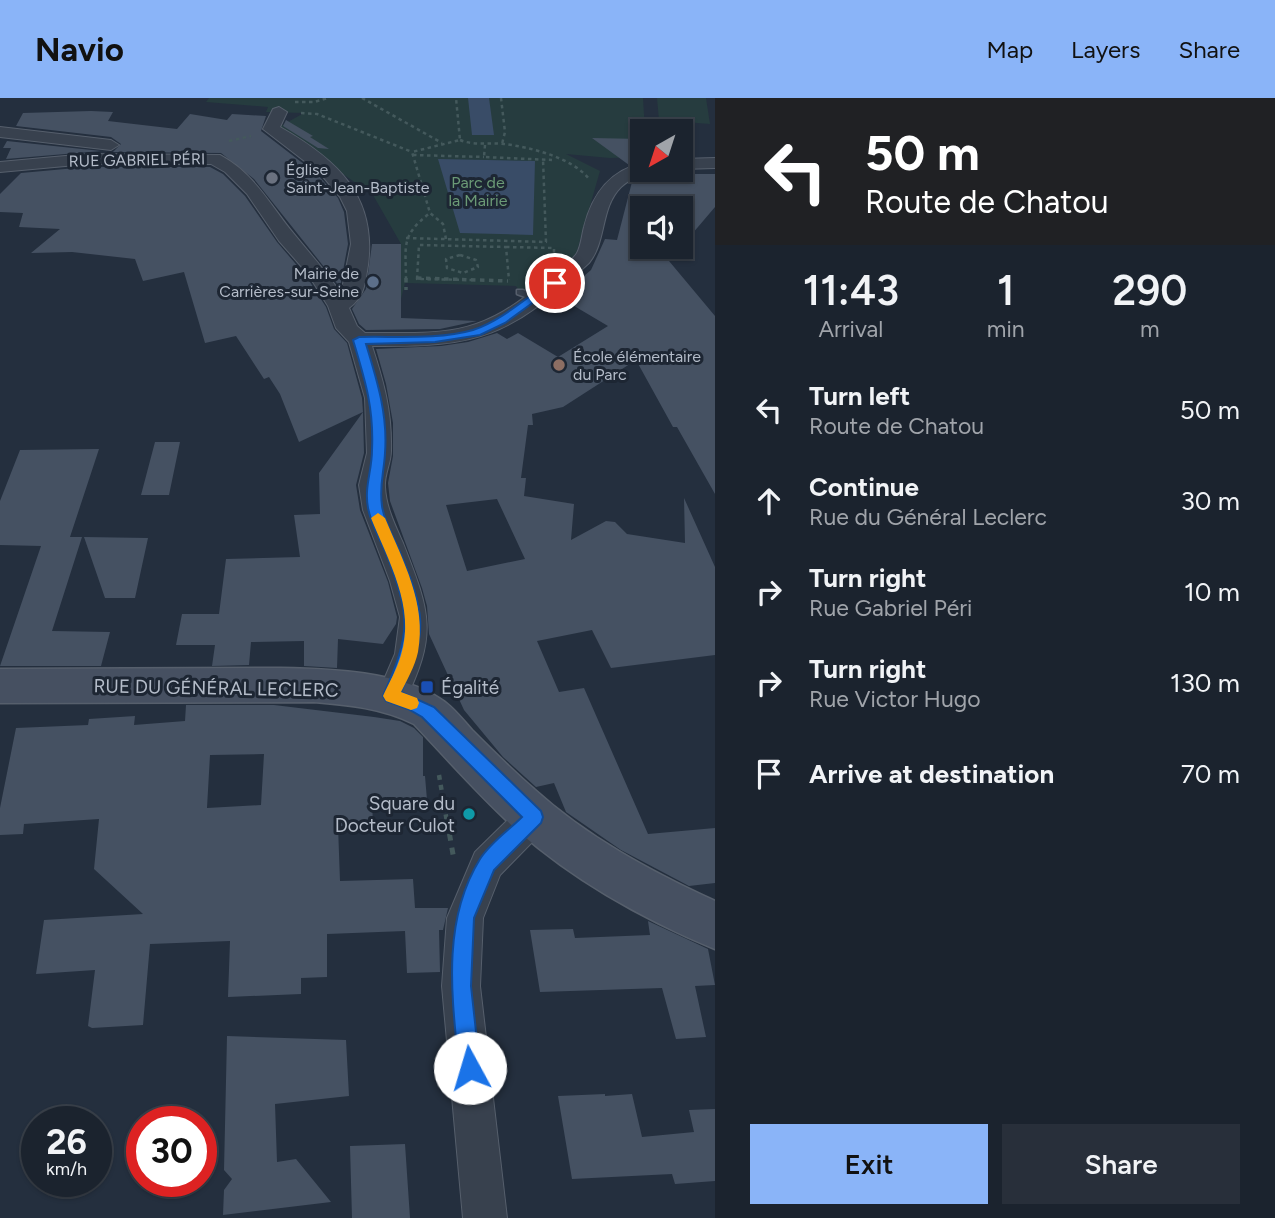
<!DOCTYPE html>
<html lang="en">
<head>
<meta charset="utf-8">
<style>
  body { margin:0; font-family:Figtree,sans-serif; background:#282f3a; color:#f1f3f6; height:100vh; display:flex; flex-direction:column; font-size:26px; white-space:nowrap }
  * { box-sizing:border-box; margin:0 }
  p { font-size:23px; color:#a0a4aa }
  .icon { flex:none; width:38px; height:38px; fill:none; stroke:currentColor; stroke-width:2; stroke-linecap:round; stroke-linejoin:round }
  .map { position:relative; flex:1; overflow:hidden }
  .sheet { display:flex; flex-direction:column; background:#1b232e; width:560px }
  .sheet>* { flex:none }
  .guide { background:#202124; color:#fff; overflow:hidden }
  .needle { width:46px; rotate:219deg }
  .controls { position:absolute; left:630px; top:21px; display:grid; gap:14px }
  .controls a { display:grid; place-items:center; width:63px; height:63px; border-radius:0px; background:#1b232e; box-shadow:0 2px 5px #0004,0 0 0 2px #39404a; font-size:35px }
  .speed { position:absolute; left:21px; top:1008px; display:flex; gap:14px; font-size:35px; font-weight:700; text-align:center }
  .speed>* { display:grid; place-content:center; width:91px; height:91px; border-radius:50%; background:#1b232e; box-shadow:0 2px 5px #0004,0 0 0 2px #39404a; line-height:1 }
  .speed small { font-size:18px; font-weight:400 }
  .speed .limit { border:10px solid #d22; background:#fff; color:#111 }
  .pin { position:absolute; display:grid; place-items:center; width:60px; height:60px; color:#fff; margin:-30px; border:4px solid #fff; border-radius:50%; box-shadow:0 2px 7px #0007 }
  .me { position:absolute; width:77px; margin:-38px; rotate:354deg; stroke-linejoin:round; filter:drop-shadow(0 0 5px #0008) }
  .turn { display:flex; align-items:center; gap:24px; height:147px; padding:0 35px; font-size:32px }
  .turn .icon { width:91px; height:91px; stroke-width:2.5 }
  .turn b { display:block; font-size:49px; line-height:60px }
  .eta { display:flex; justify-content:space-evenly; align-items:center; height:119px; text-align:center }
  .eta b { font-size:42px; font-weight:600; line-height:49px }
  .action { display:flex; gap:14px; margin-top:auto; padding:14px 35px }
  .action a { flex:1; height:80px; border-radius:0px; background:#8ab4f8; color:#111; font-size:28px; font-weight:600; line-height:80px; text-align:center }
  .action a+a { background:#282f3a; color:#f1f3f6 }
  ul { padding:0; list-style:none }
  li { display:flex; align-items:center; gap:21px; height:91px; padding:0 35px }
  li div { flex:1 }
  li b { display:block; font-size:26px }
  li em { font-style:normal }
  header { display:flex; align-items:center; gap:42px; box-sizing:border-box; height:98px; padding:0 35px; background:#8ab4f8; color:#111 }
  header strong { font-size:33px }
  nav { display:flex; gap:38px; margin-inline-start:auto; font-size:24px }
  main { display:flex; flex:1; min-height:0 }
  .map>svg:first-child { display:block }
  .green { fill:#263c3f }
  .water { fill:#394c67 }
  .building { fill:#455162; fill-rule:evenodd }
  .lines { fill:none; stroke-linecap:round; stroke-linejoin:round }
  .lane-casing { stroke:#565f6c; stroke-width:3 }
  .street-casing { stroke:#565f6c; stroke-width:2 }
  .secondary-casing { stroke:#565f6c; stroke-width:3 }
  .path-far3 { stroke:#44595c; stroke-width:2.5; stroke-dasharray:3.5 3.5; stroke-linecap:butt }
  .path-far2 { stroke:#44595c; stroke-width:3.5; stroke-dasharray:4.5 4.5; stroke-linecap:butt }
  .path-far1 { stroke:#44595c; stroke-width:4.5; stroke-dasharray:5 5; stroke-linecap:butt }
  .path { stroke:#44595c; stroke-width:5; stroke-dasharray:7 7; stroke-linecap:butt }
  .lane { fill:#38414e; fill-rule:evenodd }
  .street { fill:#38414e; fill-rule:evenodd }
  .secondary { fill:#465061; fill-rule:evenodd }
  .route { fill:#1a73e8; stroke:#114b97; stroke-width:2 }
  .slow { fill:#f59e0b }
  .worship-dot { fill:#6b7280; stroke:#1d2633; stroke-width:2.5 }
  .service-dot { fill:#5c6f8a; stroke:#1d2633; stroke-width:2.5 }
  .education-dot { fill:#8d6e63; stroke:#1d2633; stroke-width:2.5 }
  .transit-dot { fill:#1a4fb4; stroke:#1d2633; stroke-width:2.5 }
  .culture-dot { fill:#0f9aa8; stroke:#1d2633; stroke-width:2.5 }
  .labels { text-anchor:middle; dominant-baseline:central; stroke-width:6; stroke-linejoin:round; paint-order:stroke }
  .far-street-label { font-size:16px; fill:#b4bcc9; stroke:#1d2633 }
  .far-poi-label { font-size:16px; fill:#b4bcc9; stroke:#1d2633; text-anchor:start }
  .far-park-label { font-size:16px; fill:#6b9a76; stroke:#1d2633 }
  .poi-label { font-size:19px; fill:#b4bcc9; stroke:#1d2633; text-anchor:start }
  .street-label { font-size:19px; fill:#b4bcc9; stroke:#1d2633 }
</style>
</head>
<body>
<header>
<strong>Navio</strong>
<nav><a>Map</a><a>Layers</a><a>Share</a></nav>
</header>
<main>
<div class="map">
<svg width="715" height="1120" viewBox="0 0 715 1120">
  <rect width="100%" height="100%" fill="#242f3e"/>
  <!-- green -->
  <path class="green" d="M209,0H643L645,33H642V59L610,60L566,56L600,73L577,153L568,168L537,194H520L516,188L405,185L401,201H382L401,168V146L373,97L277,30L304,15L266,14L268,9L206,4Z
    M657,0H706L710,26L659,22Z"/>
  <!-- water -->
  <path class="water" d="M468,0H489L494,37H472Z
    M438,61L535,63L533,137L460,135Z"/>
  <!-- building -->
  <path class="building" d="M91,13L113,14L108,23L177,31L190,16L227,22L232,16L266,18L261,33L318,77L338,100L344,114L348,146L340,189L254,81L221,55L113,54L121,46L111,39L16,28L23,15Z
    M286,22L313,38L310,39L329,51L318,50L283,28Z
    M592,40L642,41V63L629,67Z
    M7,43L101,53L6,61L11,50H3Z
    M87,69H210L223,76L245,98L277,144L306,178L326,209L334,231L347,245L362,300L363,314L299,344L280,296L269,279L264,281L236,238L205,245L184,174L143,183L135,161L72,154L31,155L60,131L19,129L23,115L0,114V96L21,75Z
    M647,76H715V109L675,156L664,157L715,218V396L677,329H673L636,262L563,309L532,316L533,327H528L521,380H526L524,398L574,406L571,442L606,423L615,424L627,436L685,445L684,400L715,469V557L611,570L592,532L537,543L559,594L584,590L648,736L715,730V785L689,788L621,752L566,714L554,685L536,689L503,659L464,612L429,536L427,508L422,490L390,403L388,385L393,358V325L386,286L376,251L441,248L468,244L497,235L507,241L518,235L558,259L608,228L559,199L591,172L605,141L617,142L632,84ZM642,110H681V149H642ZM497,401L525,461L467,473L446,407Z
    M372,146H401V220L477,223L440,231L366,232L359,226L352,211L366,191Z
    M363,314L364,355L356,387L360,412L388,484L397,519L396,526L383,546L338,541L337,570L304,568V543L251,544L249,567L212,568L215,547H176L182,516H219L226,461L300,459L294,417L320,416L319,375Z
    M155,344H180L169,397H141Z
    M99,351L70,439H82L52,533L110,534L101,568H0L41,448L0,447V403L20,352Z
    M84,439L148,440L135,500H105Z
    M186,607H274L374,619L400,623L414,630L423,639V678H425L427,702L372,703L373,728H338L340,783L413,781L415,810H448L443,832H439L440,874L407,875L405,833L327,836V879L301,880V896L228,899L230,843L150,846L143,927L92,930L88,928L95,872L36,876L44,822L143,816L94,771L99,721L24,726L23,736L0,737V710L16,630L88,627L89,621L135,618L134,627L185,623ZM264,656L261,707L207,710L210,657Z
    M648,823L708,851L715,887L695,888L706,939L676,941L662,890L540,894L530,832L573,831L575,840L650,837Z
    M227,938L346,942L349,998L275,1006L277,1064L296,1061L331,1104L223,1117L224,1092L232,1081L224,1072Z
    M605,996V998L632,996L642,1039L694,1034L689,1012L715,1011V1083L675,1086L672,1076L572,1081L558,998Z
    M405,1046L410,1120H352L350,1048Z"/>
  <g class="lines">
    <defs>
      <path id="lane" d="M517,192H523L541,200L536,203L517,196Z"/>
      <path id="street" d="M279,9L287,14L280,29C336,61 377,97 368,167C365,185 365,198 349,210L357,228L365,235C447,235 478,240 545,183C554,175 571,165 577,155C581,148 582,136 584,129C592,97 609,73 642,65V72H649C641,78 629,81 621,89C600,110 607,143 589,165C508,239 481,249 372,248C384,285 392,313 391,353C391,365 384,377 385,389C386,409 395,427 403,445C431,516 438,536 403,607L392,611L381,607L377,598L395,556L400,519L390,483L363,412L359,387L367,355L365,300L349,244L336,230L328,208L308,176L279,143L247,96L225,74L211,66H87L0,74V64L87,56L220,57C255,76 270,107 294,136C310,156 327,174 341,196L351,146L347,113L340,99L320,75L263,31L273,11Z
        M0,29L111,42L119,47L111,52L0,39Z
        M715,60V70L681,71V61Z
        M534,703L546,708L551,719L546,730L500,777L483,820L480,888L507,1120H463L442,888L447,820L475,754L522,708Z"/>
      <path id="secondary" d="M281,570C331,571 400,573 442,602C453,609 463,622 472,632C492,652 512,672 534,691C587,739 650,773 715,803V851C645,822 575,783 518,733C481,700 448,662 414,626C382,610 349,607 314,604L0,605V571Z"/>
    </defs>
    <!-- lane casing -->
    <use href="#lane" class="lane-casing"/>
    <!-- street casing -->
    <use href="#street" class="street-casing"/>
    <!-- secondary casing -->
    <use href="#secondary" class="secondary-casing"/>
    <!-- path-far3 -->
    <path class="path-far3" d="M362,0L442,45
      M501,0L505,34L502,46
      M295,4H314L328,0
      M301,15L317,16L412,54
      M460,42C475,48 488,44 504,46C530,49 573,60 589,81
      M229,43L251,38
      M485,47L484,59L552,62
      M413,57L484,59
      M406,140L546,144L543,61
      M446,141L443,126L430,115L412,54L460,42L456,0
      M506,149L554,150V157
      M460,157L476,162L478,169L463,175L447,170L446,161Z
      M406,182C406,148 400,138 430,115
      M473,182L417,181L419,147L506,149L509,182"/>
    <!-- path-far2 -->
    <path class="path-far2" d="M406,180V192
      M417,180L508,183"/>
    <!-- path-far1 -->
    <path class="path-far1" d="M439,677L447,724"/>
    <!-- path -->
    <path class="path" d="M447,722L454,762"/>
    <!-- lane -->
    <use href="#lane" class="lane"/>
    <!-- street -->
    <use href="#street" class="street"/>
    <!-- secondary -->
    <use href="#secondary" class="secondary"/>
  </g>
  <!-- route -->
  <path class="route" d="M551,183L560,185L505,225L480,237L435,244L366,246C377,282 388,317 385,355C384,375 379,387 382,408C384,423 393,438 399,452C425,515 429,532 401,594L434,609L541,713L543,719L541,725L494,772L474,820L471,888L480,970L477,978L470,981L462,978L459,970C452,900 441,824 480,761C490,745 509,732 522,719L422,619L408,611L386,603L383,598C411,535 411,519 386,455C380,441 371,426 368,410C364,389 372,373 372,352C374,310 365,282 353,242L359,239C396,238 438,242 473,232C501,223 527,199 551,183Z"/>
  <!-- slow -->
  <path class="slow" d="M378,415L385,420C403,463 427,506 418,554C415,568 407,582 401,594L417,600L419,605L417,610L411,612L386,603L383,598C389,585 397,571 401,557C416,510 388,462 371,420Z"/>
  <!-- markers -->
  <circle class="worship-dot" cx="272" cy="80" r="7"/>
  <circle class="service-dot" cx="373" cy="184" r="7"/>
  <circle class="education-dot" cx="559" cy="267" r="7"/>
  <rect class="transit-dot" x="420" y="582" width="14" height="14" rx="3.5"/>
  <circle class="culture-dot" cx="469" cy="716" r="7"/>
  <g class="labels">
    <!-- far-street labels -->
    <g class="far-street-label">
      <text transform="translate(137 62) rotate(-1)">RUE GABRIEL PÉRI</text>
    </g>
    <!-- far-poi labels -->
    <g class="far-poi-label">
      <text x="286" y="71">Église<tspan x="286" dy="18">Saint-Jean-Baptiste</tspan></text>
      <text x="359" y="175" text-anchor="end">Mairie de<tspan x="359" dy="18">Carrières-sur-Seine</tspan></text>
      <text x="573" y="258">École élémentaire<tspan x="573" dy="18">du Parc</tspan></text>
    </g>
    <!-- far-park labels -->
    <g class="far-park-label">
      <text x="478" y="84">Parc de<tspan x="478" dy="18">la Mairie</tspan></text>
    </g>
    <!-- poi labels -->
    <g class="poi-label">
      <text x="441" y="589">Égalité</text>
      <text x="455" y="705" text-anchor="end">Square du<tspan x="455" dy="22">Docteur Culot</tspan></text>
    </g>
    <!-- street labels -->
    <g class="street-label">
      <text transform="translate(216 590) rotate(1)">RUE DU GÉNÉRAL LECLERC</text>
    </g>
  </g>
</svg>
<div class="controls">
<a><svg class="needle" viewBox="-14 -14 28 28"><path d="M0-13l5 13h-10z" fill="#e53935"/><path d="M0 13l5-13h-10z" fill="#a0a4aa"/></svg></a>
<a><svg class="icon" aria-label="sound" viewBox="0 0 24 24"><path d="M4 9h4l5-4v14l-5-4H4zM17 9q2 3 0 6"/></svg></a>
</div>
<div class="speed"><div>26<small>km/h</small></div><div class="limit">30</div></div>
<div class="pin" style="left:555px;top:185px;background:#d93025"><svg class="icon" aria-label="arrive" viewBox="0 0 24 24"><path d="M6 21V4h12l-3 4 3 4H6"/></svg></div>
<svg class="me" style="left:470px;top:970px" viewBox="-20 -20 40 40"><circle r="19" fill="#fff"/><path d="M0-13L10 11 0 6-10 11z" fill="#1a73e8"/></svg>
</div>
<section class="sheet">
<div class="guide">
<div class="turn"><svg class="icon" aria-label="left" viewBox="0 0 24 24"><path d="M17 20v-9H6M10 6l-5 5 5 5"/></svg><div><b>50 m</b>Route de Chatou</div></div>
</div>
<div class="eta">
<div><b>11:43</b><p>Arrival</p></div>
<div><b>1</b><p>min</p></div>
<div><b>290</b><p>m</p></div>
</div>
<ul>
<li><svg class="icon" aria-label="left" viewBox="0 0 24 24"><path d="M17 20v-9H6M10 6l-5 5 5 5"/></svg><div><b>Turn left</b><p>Route de Chatou</p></div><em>50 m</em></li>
<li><svg class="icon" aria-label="ahead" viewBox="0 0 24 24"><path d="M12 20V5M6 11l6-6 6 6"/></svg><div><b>Continue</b><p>Rue du Général Leclerc</p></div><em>30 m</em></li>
<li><svg class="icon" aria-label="right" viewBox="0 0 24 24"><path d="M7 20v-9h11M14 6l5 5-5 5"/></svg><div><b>Turn right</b><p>Rue Gabriel Péri</p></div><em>10 m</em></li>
<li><svg class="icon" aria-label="right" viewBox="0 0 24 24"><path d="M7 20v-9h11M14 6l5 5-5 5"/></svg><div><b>Turn right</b><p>Rue Victor Hugo</p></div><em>130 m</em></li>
<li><svg class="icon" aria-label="arrive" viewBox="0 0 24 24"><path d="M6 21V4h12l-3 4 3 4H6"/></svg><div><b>Arrive at destination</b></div><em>70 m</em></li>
</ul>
<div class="action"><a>Exit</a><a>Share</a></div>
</section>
</main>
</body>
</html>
